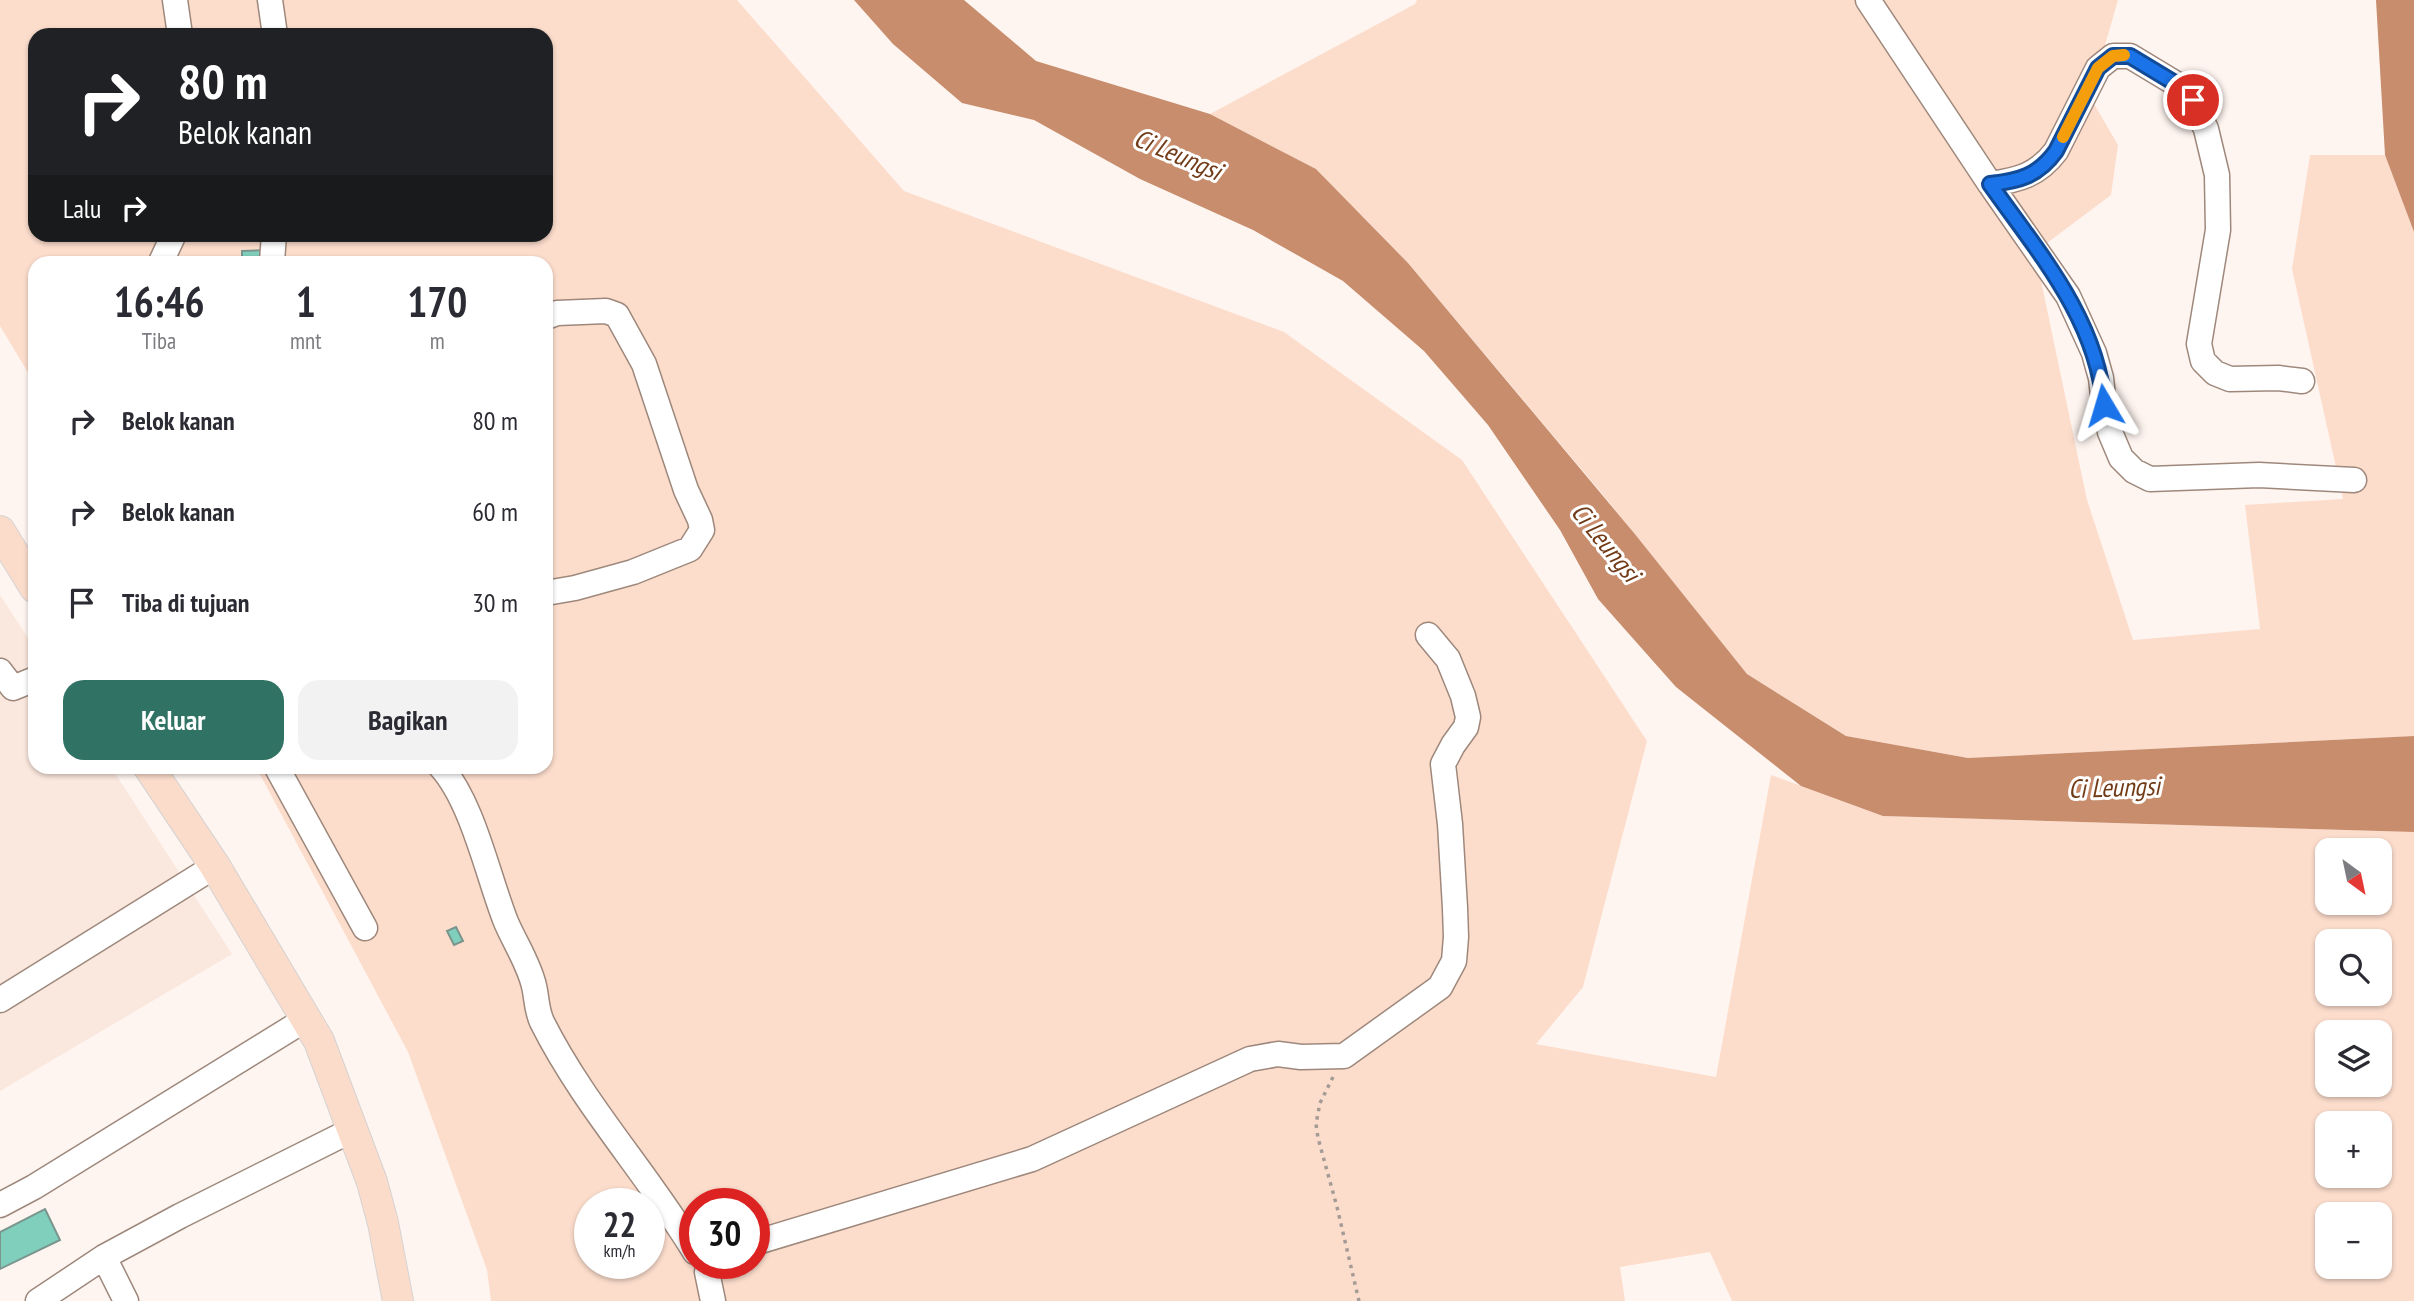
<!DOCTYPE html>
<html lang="id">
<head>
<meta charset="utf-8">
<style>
  body { margin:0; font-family:"PT Sans Narrow",sans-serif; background:#f2f2f3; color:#2b2b33; height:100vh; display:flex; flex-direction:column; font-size:26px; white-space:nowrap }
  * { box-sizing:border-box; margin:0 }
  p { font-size:23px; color:#7c7c81 }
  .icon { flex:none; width:38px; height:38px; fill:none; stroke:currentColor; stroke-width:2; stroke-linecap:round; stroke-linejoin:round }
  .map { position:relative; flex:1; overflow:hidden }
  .sheet { position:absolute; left:28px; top:256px; width:525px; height:518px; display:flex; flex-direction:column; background:#fff; border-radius:21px; box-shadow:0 2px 5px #0004 }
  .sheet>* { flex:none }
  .banner { position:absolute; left:28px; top:28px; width:525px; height:214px; border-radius:21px; box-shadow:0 2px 5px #0004; background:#202124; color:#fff; overflow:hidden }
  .needle { width:46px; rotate:147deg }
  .fabs { position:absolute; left:2315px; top:838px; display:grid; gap:14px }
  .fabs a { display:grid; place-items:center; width:77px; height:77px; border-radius:14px; background:#fff; box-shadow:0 2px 5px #0004; font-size:35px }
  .speed { position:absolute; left:574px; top:1188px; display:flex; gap:14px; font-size:35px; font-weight:700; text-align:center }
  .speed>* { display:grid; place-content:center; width:91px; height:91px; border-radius:50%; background:#fff; box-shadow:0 2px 5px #0004; line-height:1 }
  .speed small { font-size:18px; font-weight:400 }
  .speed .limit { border:10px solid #d22; background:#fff; color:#111 }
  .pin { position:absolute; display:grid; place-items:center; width:60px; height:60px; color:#fff; margin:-30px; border:4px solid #fff; border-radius:50%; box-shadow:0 2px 7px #0007 }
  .me { position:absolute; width:77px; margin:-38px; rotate:353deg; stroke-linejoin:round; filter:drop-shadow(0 0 5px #0008) }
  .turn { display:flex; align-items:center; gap:24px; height:147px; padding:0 35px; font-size:32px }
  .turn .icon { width:91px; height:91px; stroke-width:2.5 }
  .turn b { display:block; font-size:49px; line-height:60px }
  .then { display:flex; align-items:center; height:66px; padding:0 35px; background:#0003; gap:14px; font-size:26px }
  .eta { display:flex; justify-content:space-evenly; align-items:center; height:119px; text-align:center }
  .eta b { font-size:42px; font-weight:700; line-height:49px }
  .button { display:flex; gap:14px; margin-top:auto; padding:14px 35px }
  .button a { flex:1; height:80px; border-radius:21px; background:#307365; color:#fff; font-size:28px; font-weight:700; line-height:80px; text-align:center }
  .button a+a { background:#f2f2f3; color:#2b2b33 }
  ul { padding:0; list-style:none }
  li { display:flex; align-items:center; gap:21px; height:91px; padding:0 35px }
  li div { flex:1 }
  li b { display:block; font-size:26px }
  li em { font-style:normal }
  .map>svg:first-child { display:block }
  .built { fill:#fae7dd }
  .green { fill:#fcddcc; fill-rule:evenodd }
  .water { fill:#c78d6d }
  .building { fill:#7fcfbc; stroke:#7a958e; stroke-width:2 }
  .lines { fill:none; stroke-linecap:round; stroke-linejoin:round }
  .minor-casing { stroke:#9e887c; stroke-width:27 }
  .major-casing { stroke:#d5d3d2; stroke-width:32 }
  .path { stroke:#a59b96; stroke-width:3.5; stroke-dasharray:3.5 5; stroke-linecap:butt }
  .minor { stroke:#fff; stroke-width:24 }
  .major { stroke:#fbdccb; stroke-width:30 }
  .route-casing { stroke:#114b97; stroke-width:18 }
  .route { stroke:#1a73e8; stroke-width:12 }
  .slow { stroke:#f59e0b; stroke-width:12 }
  .labels { text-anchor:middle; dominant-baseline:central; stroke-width:6; stroke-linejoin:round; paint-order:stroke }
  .water-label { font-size:26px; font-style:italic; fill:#723b17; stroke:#fff }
</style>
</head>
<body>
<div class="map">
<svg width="2414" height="1301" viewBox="0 0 2414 1301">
  <rect width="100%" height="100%" fill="#fff5f0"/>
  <!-- built -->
  <path class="built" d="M0,595L35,649V766L111,767L232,954L0,1091Z"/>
  <!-- green -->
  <path class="green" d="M0,0H737L904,191L1284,332L1462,460L1647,741L1583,987L1536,1044L1716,1077L1771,775L1884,816L2414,832V1301H1732L1710,1252L1620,1267L1625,1301H491L487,1270L408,1052L256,767L546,766V262H35V384L0,326ZM35,35H546V234H35ZM2328,850H2380V903H2328ZM2328,942H2380V994H2328ZM2328,1032H2380V1085H2328ZM2328,1124H2380V1176H2328ZM590,1204H649V1264H590ZM695,1204H754V1264H695ZM2328,1214H2380V1267H2328Z
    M1417,0H2118L2090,97L2118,145L2111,195L2035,252L2087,500L2133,640L2260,629L2245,505L2343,499L2292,269L2310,155H2385L2414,232V736L1968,758L1846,736L1747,674L1604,496L1408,263L1316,169L1210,114L1415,4Z"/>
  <!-- water -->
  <path class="water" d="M854,0H964L1036,61L1210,114L1316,169L1408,263L1634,533L1747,674L1846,736L1968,758L2414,736V832L1883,816L1801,786L1676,687L1598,599L1560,530L1488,425L1424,351L1343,281L1253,230L1140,179L1034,120L962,103L893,44Z
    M2376,0H2414V232L2385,155Z"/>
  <!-- building -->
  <path class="building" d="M266,250L267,262H242V251Z
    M456,927L463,941L454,945L447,931Z
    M45,1209L60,1240L0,1269V1232Z"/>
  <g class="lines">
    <defs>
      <path id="minor" d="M175,0L180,35
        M270,0L275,35
        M1868,0L1990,184L2068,296L2094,353L2101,378L2104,405L2110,432L2121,458L2134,471L2150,479L2259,475L2354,480
        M1990,184C2019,180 2038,175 2056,151L2098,68L2113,56H2130L2178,85L2192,100L2206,129L2217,175L2218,230L2199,344L2203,361L2215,373L2230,379L2278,378L2302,381
        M161,262L174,234
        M272,262L274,234
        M546,317L557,313L606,311L617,315L644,364L686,490L700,520L702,530L690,549L633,572L575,588L546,593
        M0,671L13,688L35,679
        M276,766L365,928
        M440,766C473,802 488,877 506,922C515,943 529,964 534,986C537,998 536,1009 542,1022C583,1104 647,1173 695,1252
        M0,1000L215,866
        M0,1205L34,1187L306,1019
        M754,1243L1032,1159L1250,1059L1278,1054L1301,1057L1344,1056L1440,987L1454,961L1456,937L1455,908L1450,824L1443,764L1453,745L1466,727L1468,717L1463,696L1448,659L1428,635
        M104,1257L126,1301
        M713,1264L707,1272L713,1301
        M38,1301L104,1257L180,1216L352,1130"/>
      <path id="major" d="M0,531L35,588
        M148,766L215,866L319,1041L372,1182L383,1223L398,1301"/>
    </defs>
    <!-- minor casing -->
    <use href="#minor" class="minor-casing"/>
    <!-- major casing -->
    <use href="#major" class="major-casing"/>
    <!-- path -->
    <path class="path" d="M1333,1077L1320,1103L1316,1124L1318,1138L1337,1207L1359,1301"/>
    <!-- minor -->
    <use href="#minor" class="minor"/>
    <!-- major -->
    <use href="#major" class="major"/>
  </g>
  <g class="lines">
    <defs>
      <path id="route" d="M2104,405C2097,319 2038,252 1990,184C2019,181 2038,176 2056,151L2098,68L2113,56H2130L2178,85L2193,100"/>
    </defs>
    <!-- route casing -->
    <use href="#route" class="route-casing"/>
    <!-- route -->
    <use href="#route" class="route"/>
    <!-- slow -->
    <path class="slow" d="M2063,137L2098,68L2113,56L2124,55"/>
  </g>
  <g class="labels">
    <!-- water labels -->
    <g class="water-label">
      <text transform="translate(1178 154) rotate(23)">Ci Leungsi</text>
      <text transform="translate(1606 542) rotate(51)">Ci Leungsi</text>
      <text transform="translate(2114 787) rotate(-2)">Ci Leungsi</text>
    </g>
  </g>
</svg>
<div class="fabs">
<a><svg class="needle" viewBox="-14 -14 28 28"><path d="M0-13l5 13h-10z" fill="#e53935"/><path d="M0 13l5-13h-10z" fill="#7c7c81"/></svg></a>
<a><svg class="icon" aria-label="search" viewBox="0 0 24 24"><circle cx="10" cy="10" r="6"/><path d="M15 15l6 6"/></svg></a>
<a><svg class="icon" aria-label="layers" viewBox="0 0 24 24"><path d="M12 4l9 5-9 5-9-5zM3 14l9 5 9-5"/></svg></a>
<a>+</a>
<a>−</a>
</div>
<div class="speed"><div>22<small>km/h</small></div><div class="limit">30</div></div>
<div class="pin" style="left:2193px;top:100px;background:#d93025"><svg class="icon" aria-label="arrive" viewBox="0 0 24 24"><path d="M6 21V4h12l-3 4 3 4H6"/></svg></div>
<svg class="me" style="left:2104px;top:405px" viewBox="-20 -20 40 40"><path d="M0-17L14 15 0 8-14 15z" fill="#1a73e8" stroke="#fff" stroke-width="4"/></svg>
<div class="banner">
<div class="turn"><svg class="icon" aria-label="right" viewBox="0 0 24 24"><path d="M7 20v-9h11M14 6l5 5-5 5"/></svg><div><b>80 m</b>Belok kanan</div></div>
<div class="then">Lalu<svg class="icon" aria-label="right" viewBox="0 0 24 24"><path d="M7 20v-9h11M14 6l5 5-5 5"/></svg></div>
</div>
<section class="sheet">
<div class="eta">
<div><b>16:46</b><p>Tiba</p></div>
<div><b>1</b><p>mnt</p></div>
<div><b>170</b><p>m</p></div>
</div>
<ul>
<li><svg class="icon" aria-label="right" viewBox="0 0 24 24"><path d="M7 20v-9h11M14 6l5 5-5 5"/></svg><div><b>Belok kanan</b></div><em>80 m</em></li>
<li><svg class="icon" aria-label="right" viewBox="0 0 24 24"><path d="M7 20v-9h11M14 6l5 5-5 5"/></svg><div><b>Belok kanan</b></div><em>60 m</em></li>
<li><svg class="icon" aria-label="arrive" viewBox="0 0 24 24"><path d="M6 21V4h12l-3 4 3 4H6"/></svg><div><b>Tiba di tujuan</b></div><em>30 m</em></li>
</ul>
<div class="button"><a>Keluar</a><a>Bagikan</a></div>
</section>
</div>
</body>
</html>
